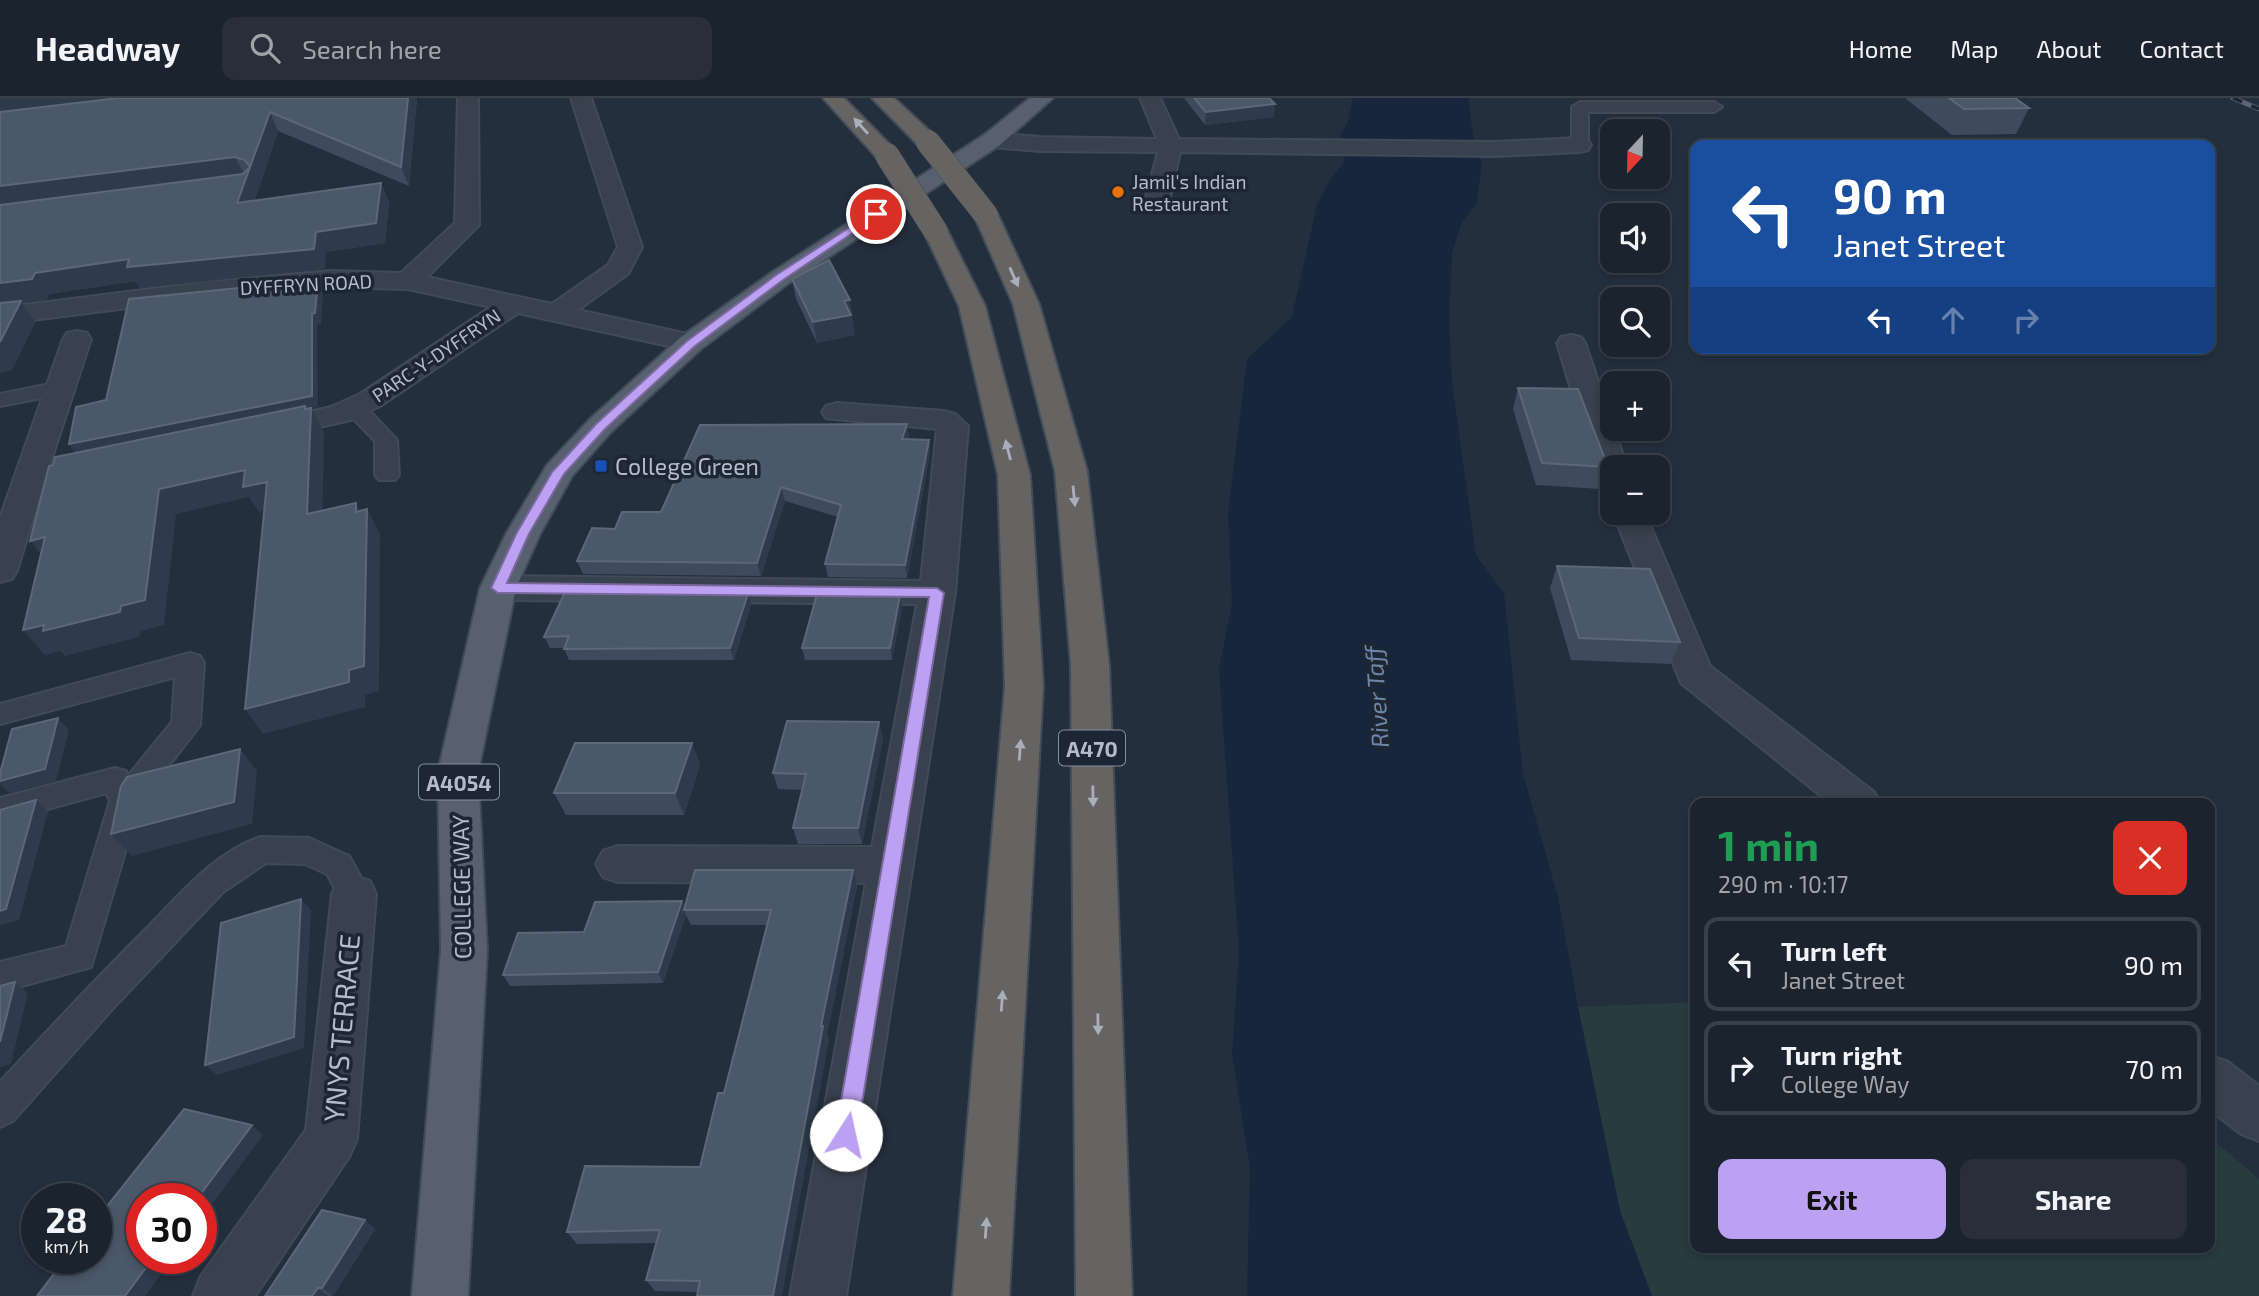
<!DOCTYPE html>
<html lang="en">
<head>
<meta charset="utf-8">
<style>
  body { margin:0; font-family:"Exo 2",sans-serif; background:#282f3a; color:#f1f3f6; height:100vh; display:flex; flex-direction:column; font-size:26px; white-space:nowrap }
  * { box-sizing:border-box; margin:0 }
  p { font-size:23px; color:#a0a4aa }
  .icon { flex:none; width:38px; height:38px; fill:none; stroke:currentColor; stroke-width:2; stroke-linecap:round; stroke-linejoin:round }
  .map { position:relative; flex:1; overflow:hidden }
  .side { position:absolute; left:1690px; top:700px; width:525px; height:455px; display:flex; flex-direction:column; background:#1b232e; border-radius:14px; box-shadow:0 4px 10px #0003,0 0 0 2px #39404a }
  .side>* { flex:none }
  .banner { position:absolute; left:1690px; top:42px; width:525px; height:214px; border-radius:14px; box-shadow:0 4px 10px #0003,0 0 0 2px #39404a; background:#1a4fa0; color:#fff; overflow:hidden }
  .needle { width:46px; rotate:202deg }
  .fabs { position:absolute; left:1600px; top:21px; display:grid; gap:14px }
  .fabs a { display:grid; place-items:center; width:70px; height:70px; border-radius:14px; background:#1b232e; box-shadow:0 4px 10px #0003,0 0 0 2px #39404a; font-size:35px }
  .speed { position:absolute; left:21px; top:1085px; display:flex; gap:14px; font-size:35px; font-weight:700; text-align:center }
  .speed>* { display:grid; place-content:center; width:91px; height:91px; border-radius:50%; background:#1b232e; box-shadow:0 4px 10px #0003,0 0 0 2px #39404a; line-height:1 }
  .speed small { font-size:18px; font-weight:400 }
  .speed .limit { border:10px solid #d22; background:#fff; color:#111 }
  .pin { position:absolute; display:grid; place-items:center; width:60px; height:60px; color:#fff; margin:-30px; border:4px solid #fff; border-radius:50%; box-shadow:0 2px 7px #0007 }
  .me { position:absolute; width:77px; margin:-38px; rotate:10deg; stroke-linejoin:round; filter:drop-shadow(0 0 5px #0008) }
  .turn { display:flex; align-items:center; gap:24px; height:147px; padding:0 28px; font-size:32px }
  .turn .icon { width:91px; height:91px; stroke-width:2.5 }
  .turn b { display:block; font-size:49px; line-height:60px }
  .lanes { display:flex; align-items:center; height:66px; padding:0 28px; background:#0003; justify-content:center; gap:35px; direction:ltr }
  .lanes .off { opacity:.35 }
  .round { display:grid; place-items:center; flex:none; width:74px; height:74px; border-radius:14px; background:#282f3a }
  .overview { display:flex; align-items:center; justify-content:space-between; height:119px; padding:0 28px }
  h1 { font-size:42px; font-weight:700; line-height:52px; color:#1e9e55 }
  .cta { display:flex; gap:14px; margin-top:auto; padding:14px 28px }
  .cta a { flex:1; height:80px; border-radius:14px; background:#bca0f2; color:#111; font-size:28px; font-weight:700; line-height:80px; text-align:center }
  .cta a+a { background:#282f3a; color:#f1f3f6 }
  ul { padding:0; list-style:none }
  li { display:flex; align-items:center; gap:21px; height:94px; margin:0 14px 10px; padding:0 14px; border:4px solid #39404a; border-radius:14px }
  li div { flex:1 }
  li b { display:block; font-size:26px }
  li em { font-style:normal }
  header { display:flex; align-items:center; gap:42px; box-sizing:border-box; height:98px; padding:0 35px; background:#1b232e; border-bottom:2px solid #39404a }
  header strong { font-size:33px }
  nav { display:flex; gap:38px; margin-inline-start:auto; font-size:24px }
  .search { width:490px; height:63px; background:#282f3a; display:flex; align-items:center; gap:18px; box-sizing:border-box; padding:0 24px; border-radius:14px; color:#a0a4aa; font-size:26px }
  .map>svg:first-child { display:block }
  .green { fill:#263c3f }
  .water { fill:#17263c }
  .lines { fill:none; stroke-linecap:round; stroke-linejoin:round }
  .service-casing { stroke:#414a57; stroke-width:4 }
  .minor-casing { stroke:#414a57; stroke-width:4 }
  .primary-casing { stroke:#414a57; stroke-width:4 }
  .trunk-casing { stroke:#434c59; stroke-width:4 }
  .service { fill:#38414e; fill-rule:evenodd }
  .minor { fill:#38414e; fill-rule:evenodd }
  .primary { fill:#56606e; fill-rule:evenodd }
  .trunk { fill:#656462; fill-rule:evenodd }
  .rail-casing { stroke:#5a6575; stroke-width:5 }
  .rail { stroke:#1d2633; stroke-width:3.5; stroke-dasharray:10; stroke-linecap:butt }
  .trunk-bridge-casing { stroke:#434c59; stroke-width:25; stroke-linecap:butt }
  .trunk-bridge { stroke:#656462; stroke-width:24 }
  .wall { fill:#3f4b5c }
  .shaded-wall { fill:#2f3b4b }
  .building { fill:#4b5868; stroke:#5c6777; stroke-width:2 }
  .oneway { fill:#a8afba }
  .route { fill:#bca0f2; stroke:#7a689d; stroke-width:2 }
  .food-dot { fill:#e8710a; stroke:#1d2633; stroke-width:2.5 }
  .transit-dot { fill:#1a4fb4; stroke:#1d2633; stroke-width:2.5 }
  .labels { text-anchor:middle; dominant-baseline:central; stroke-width:7; stroke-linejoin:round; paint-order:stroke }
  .far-poi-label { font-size:19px; fill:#b4bcc9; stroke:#1d2633; text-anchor:start }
  .far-street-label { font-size:19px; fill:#b4bcc9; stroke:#1d2633 }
  .shield { fill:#1d2633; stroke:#878f9c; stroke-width:2 }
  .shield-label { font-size:21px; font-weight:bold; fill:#b4bcc9 }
  .poi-label { font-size:23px; fill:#b4bcc9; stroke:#1d2633; text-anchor:start }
  .street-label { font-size:23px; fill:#b4bcc9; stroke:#1d2633 }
  .water-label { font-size:24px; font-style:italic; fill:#6d86a8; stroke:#1d2633 }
  .near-street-label { font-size:28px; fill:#b4bcc9; stroke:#1d2633 }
</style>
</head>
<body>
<header>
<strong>Headway</strong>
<div class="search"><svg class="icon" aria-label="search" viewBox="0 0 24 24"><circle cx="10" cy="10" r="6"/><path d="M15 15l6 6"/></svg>Search here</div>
<nav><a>Home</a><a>Map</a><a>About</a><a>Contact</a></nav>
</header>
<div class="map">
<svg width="2259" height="1198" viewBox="0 0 2259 1198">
  <rect width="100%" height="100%" fill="#242f3e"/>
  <!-- green -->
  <path class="green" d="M1696,904V1150H2210V1039L2259,1081V1198H1652L1620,1113L1578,909Z"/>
  <!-- water -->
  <path class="water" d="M1353,0H1468L1473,37L1482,66L1476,107L1461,126L1452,155L1449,221L1452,285L1476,457L1504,495L1523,676L1558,799L1578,909L1620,1113L1652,1198H1247L1250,1070L1232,956L1239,854L1219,571L1232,505L1228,416L1247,261L1292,219L1317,107L1331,80L1344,64L1340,37L1348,24Z"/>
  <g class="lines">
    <defs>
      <path id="service" d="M1580,4H1714L1722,9L1714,14H1588V47L1580,52L1572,47V9Z
        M60,284L68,285L71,290L68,295L0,308V296Z
        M353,303L361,304L397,342L399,377L395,382H379L375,377V343L342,309L345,304Z
        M190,555L200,558L204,565L200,627L139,707L91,869L0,894V864L66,848L110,703L106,695L0,724V700L115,670L126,673L128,678L172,624L175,579L0,626V606Z
        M260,739L309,740L349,758L370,796L365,805L354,809L343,805L327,776L305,766L266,765L223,794L115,908L13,1023L0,1029V984C47,933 95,882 144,833C178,799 213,755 260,739Z"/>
      <path id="minor" d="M458,0H478L479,127L427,179L552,206L608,167L618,149L571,0H591L642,149L628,176L578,212L701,239L705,245L701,251L691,253L518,215L380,308L351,322L265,341L254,338L250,332L254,326L331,309L360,296L491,209L408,191L331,189L207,200L0,226V210L207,184L331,173L401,175L455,125Z
        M1140,0H1160L1179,41L1496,44L1580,40L1588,42L1591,47L1588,52L1580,54L1496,58L1180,54L1170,99L1166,104H1150L1146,99L1158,54L1040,53L992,49L984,47L981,42L984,37L992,35L1040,39L1157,41Z
        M77,233L87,235L91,241L50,366L100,356L111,358L116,365L111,372L43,387L17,473L12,481L0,484V420L63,241L67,235Z
        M1571,237L1581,239L1585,245L1627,369H1612V382L1601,380L1596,373L1557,245L1561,239Z
        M837,305L944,313L955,316L968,328L955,495L846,1198H790L866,785L618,784L603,779L596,766L603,753L618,748L872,749L917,506L498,502L486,498L480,490L486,482L498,478L921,483L937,331L826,320L822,314L826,308Z
        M1613,415H1645L1710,568L1874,694L1880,705H1830L1681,585Z
        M354,778L370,783L376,796L357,1041L349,1059L255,1198H193L201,1178L306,1032L332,796L338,783Z
        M2210,958L2228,964L2259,988V1043L2241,1036L2210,1012Z"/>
      <path id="primary" d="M1030,0H1053L1000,47L789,185L701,251L611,334L572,378L540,436L516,490L478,674L487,852L468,1198H412L441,852L438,674L480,490L506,436L547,367L589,322L681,239L771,175L984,37Z"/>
      <path id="trunk" d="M823,0H844L895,52L898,57L895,62H879Z
        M872,0H894L936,39L939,44L936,49H920Z
        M986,110L994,112L998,117L1039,206L1087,373L1109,567L1132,1198H1076L1071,567L1055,373L1013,206L974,117L978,112Z
        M936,127L945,129L948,134L985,208L1030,377L1043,588L1009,1198H953L1005,588L998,377L959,208L924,134L927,129Z"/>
    </defs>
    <!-- service casing -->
    <use href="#service" class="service-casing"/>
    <!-- minor casing -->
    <use href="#minor" class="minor-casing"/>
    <!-- primary casing -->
    <use href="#primary" class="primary-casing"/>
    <!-- trunk casing -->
    <use href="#trunk" class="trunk-casing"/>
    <!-- service -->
    <use href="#service" class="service"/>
    <!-- minor -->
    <use href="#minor" class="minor"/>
    <!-- primary -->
    <use href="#primary" class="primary"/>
    <!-- trunk -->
    <use href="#trunk" class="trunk"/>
    <defs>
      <path id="rail" d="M2233,0L2259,11"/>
    </defs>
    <!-- rail casing -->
    <use href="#rail" class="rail-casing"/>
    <!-- rail -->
    <use href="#rail" class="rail"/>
    <defs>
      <path id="trunk-bridge" d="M928,44L986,117
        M887,57L936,134"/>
    </defs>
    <!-- trunk-bridge casing -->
    <use href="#trunk-bridge" class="trunk-bridge-casing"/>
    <!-- trunk-bridge -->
    <use href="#trunk-bridge" class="trunk-bridge"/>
  </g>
  <!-- wall -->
  <path class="wall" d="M0,0H417L409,88L278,33L255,102L381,85L389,104L385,145L326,154L324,171L140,190L136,183L49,196L46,202L22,205L35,224L12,272L1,274L0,276Z
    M1184,0H1269L1274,19L1205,27Z
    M1905,0H2015L2029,10L2016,36L1952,37Z
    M792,181L853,222H852L855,237L817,245L796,201Z
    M1518,290L1608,369L1600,391L1536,387L1513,311Z
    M907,326L909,339L908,342H929L930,355L907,480L828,479L825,466L838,419L785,403L761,478L583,476L577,463L615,431Z
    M1557,468L1680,544L1671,566L1571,562L1550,490Z
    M900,497L902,508L892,562H805L802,550Z
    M751,507L734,562H569L564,550H550L544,539Z
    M879,624L883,641L862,746H798L793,730L802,692L778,691L773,675Z
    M692,645L700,667L684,717H566L554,695Z
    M853,772L857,788L827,937L829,942L697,1194L655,1193L646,1182L656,1145L577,1146L567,1134L700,1069L724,995L767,827H691L686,817L663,885L510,888L503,877L584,834L682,803L685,809Z
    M365,1122L375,1131L333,1198H265Z"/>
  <!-- shaded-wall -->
  <path class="shaded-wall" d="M0,0H147L0,16Z
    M408,0H417L409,88L401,69Z
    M1275,6L1274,19L1205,27L1206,14Z
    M270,14L278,33L248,124L237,105Z
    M235,59L245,78L0,109V88Z
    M381,85L389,104L385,145L326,154L324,171L140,190L136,183L49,196L46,202L22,205L35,224L12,272L1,274L0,276V185L35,175L316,134Z
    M318,182L323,192L321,226L317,227L318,309L311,310L324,334L322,440L307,416L310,322L77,358L69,346L312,216Z
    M850,202L855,237L817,245L813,224L844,203Z
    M907,326L909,339L904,355L902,341Z
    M929,342L930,355L907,480L905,467Z
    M245,372L267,384L282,408L259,414L249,399L176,416L164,527L141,533L139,539L65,558L61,553L45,557L23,532L159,391Z
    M781,389L785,403L761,478L757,465Z
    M356,405L366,424L367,411L380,436L379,593L365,597V609L263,636L245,611L356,414Z
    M45,439L50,467L30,443Z
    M748,496L751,507L734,562L730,550Z
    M900,497L902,508L892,562L890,550Z
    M58,620L69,632L56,683L9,695L0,686V683Z
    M879,624L883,641L862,746L858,730Z
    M692,645L700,667L684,717L675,695Z
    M240,651L257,673L252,726L132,758L111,736Z
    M36,702L48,714L19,822L0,827V813Z
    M853,772L857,788L827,937L829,942L782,1198H773L821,928Z
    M301,801L311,812L304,950L217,977L205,967Z
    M682,803L686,812H684L686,817L663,885L658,874Z
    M15,884L28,895L11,966L0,969V944Z
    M252,1027L263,1037L201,1121V1101H197Z
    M365,1122L375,1131L333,1198H332L322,1190Z
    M153,1160H173L145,1198H125Z
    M318,1190L329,1198H312Z"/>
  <!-- building -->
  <path class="building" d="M119,0H408L401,69L270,14L237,105L381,85L376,125L316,134L314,151L127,169L129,161L35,175L32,181L0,185V107L243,76L250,69L245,62L235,59L0,88V14Z
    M1194,0H1269L1275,6L1206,14Z
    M1949,0H2015L2029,10L1964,11Z
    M829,162L850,202L844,203L851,217L813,224L792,181Z
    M318,182L315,215L312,216V298L69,346L76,309L106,302L129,201Z
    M21,203L0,244V205Z
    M1518,290L1578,291L1608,369L1542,365Z
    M305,308V311L311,310L307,416L356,405V414L367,411L364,568L349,572V584L245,611L267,384L243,389L245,372L159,391L145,502L121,508L120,514L43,533L44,527L23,532L45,439L30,443L49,368L53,367L55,359Z
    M907,326L902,341L929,342L905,467L825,466L841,407L781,389L757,465L577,463L592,430L615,431L622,414H661L700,327Z
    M1557,468L1650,471L1680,544L1579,540Z
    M565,494L748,496L730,550L564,551L569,538L544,539Z
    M817,496L900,497L890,550H802Z
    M58,620L45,671L0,683V675L12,631Z
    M787,623L879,624L858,730H793L806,676L773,675Z
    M575,645H692L675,695H554Z
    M240,651L234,704L111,736L121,688L127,679Z
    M36,702L6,811L0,813V712Z
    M695,772H853L821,928H823L773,1198H697L700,1183L646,1182L660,1132L567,1134L585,1068L700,1069L718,995H724L771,812H684Z
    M301,801L294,939L205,967L221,825Z
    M682,803L658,874L503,877L518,835L584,834L595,804Z
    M15,884L0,944V888Z
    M184,1011L252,1027L197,1101H142V1160H153L125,1198H37L66,1160H96V1122Z
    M322,1112L365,1122L322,1190H318L312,1198H265Z"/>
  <!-- one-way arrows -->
  <defs><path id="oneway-solid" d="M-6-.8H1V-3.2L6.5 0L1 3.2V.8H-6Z" transform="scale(1.75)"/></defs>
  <g class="oneway">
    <use href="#oneway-solid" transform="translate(861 28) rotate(-132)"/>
    <use href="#oneway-solid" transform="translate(1014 179) rotate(66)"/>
    <use href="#oneway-solid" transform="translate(1008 352) rotate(-104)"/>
    <use href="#oneway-solid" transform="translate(1074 398) rotate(84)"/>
    <use href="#oneway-solid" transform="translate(1020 652) rotate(-86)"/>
    <use href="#oneway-solid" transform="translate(1093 698) rotate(89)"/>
    <use href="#oneway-solid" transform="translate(1002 903) rotate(-86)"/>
    <use href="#oneway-solid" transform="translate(1098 926) rotate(89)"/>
    <use href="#oneway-solid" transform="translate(986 1130) rotate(-86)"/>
  </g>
  <!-- route -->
  <path class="route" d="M873,114L881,116L783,182L695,248L605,331L564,376L529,436L507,485L937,490L944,495L857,1037L854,1044L846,1047L839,1044L835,1037L929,499L498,495L491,490L516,436L552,374L596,326L687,243L776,177Z"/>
  <!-- markers -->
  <circle class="food-dot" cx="1118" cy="94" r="7"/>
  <rect class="transit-dot" x="594" y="361" width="14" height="14" rx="3.5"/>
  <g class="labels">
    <!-- far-poi labels -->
    <g class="far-poi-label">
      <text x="1132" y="83">Jamil's Indian<tspan x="1132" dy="22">Restaurant</tspan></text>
    </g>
    <!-- far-street labels -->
    <g class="far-street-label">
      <text transform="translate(306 186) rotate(-3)">DYFFRYN ROAD</text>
      <text transform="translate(436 257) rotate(-34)">PARC-Y-DYFFRYN</text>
    </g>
    <!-- shield labels -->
    <g class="shield">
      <rect x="1059" y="632.5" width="66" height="35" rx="5"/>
      <rect x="419" y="666.5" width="80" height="35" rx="5"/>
    </g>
    <g class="shield-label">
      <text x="1092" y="650">A470</text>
      <text x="459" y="684">A4054</text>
    </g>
    <!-- poi labels -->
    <g class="poi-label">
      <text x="615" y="368">College Green</text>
    </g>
    <!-- street labels -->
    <g class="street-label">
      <text transform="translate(461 789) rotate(-91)">COLLEGE WAY</text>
    </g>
    <!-- water labels -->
    <g class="water-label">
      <text transform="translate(1376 599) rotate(-94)">River Taff</text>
    </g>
    <!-- near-street labels -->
    <g class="near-street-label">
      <text transform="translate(341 930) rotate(-85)">YNYS TERRACE</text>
    </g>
  </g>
</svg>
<div class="fabs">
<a><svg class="needle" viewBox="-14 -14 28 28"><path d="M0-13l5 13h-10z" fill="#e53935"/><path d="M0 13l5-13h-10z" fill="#a0a4aa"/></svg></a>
<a><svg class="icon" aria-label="sound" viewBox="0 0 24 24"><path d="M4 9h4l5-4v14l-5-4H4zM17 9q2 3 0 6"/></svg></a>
<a><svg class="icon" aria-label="search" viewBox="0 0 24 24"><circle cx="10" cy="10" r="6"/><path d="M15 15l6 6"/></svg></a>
<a>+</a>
<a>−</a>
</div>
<div class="speed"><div>28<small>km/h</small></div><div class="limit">30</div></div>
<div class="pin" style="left:876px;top:116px;background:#d93025"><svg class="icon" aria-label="arrive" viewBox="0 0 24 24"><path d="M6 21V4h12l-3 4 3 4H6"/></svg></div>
<svg class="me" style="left:846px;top:1037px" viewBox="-20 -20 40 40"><circle r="19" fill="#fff"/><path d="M0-13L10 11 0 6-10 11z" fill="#bca0f2"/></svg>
<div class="banner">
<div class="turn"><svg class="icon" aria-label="left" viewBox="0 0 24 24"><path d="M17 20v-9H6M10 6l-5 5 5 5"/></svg><div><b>90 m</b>Janet Street</div></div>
<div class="lanes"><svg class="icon" aria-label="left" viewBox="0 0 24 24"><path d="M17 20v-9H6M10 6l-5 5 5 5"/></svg><svg class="icon off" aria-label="ahead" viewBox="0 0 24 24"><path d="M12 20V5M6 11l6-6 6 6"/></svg><svg class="icon off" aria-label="right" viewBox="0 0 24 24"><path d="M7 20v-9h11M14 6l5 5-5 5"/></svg></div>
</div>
<section class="side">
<div class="overview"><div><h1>1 min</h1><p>290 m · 10:17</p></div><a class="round" style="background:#d93025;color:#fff"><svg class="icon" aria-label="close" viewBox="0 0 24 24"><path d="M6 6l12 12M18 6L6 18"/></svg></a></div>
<ul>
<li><svg class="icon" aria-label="left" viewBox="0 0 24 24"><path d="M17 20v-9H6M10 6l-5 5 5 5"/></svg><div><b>Turn left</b><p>Janet Street</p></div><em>90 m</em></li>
<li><svg class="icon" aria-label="right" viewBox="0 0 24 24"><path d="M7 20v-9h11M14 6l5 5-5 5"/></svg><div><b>Turn right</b><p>College Way</p></div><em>70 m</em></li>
</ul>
<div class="cta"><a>Exit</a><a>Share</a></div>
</section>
</div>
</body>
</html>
